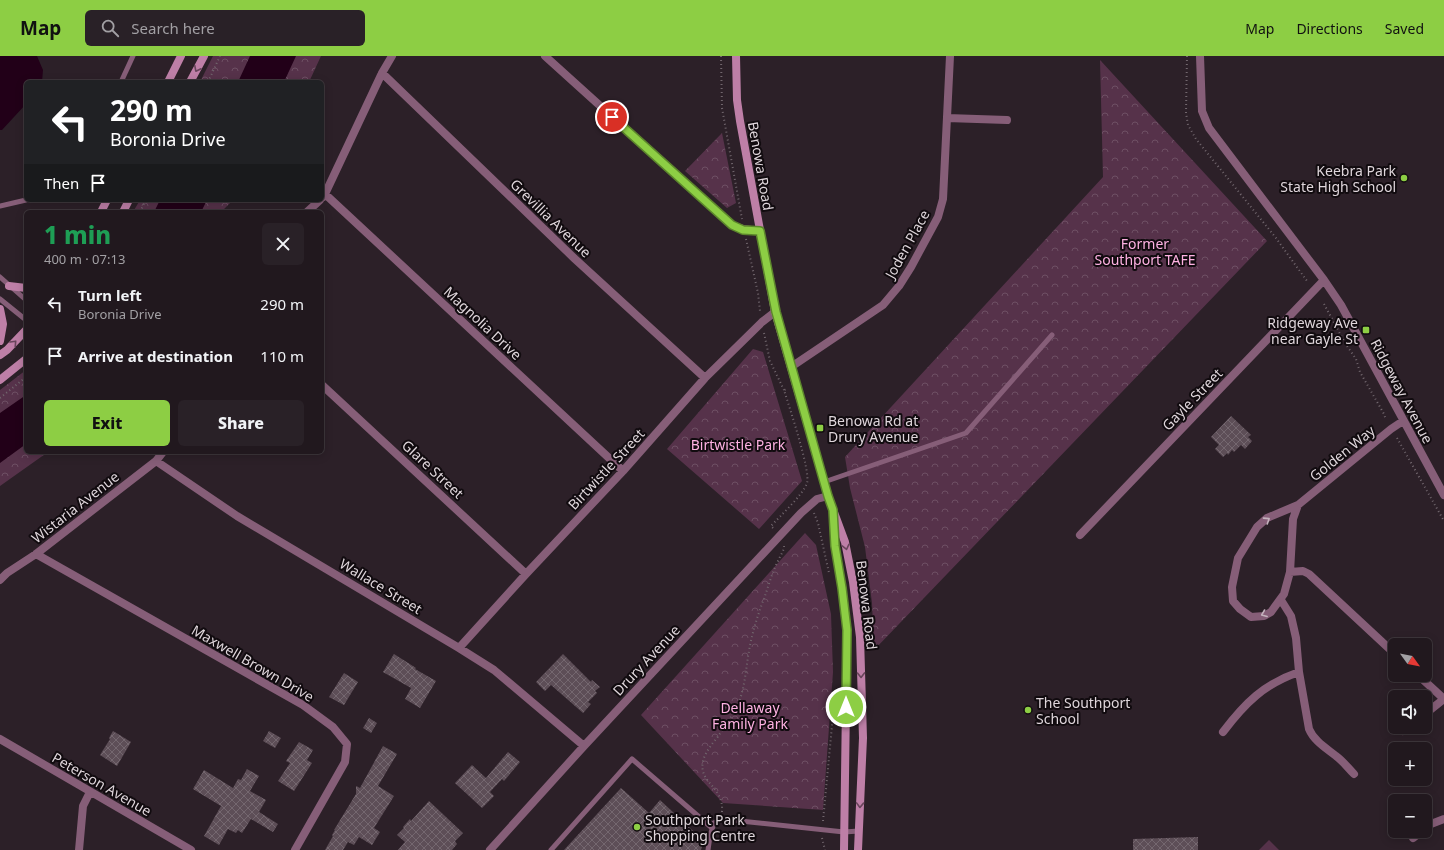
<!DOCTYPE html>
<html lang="en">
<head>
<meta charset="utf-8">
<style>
  body { margin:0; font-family:"Noto Sans",sans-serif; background:#292127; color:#f1f3f6; height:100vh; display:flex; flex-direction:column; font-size:15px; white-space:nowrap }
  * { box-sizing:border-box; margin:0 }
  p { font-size:13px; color:#a2a0a4 }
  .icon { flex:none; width:22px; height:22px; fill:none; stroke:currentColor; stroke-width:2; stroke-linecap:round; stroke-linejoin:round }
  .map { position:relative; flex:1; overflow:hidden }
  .panel { position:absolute; left:24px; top:154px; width:300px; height:244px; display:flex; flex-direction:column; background:#21181e; border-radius:6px; box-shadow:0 2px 10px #0003,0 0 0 1px #3e373c }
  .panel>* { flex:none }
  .guide { position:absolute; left:24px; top:24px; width:300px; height:122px; border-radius:6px; box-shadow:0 2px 10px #0003,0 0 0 1px #3e373c; background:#202124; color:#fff; overflow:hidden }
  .needle { width:26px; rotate:123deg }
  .tools { position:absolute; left:1388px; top:582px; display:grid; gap:8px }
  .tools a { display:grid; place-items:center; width:44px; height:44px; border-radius:6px; background:#21181e; box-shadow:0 2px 10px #0003,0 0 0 1px #3e373c; font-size:20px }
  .pin { position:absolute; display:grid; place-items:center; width:34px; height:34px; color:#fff; margin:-17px; border:2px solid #fff; border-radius:50%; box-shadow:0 1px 4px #0007 }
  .me { position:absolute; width:44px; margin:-22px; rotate:0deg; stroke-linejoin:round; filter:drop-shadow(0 0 3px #0008) }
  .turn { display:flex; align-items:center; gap:14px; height:84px; padding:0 20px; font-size:18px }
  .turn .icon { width:52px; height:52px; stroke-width:2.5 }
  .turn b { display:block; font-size:28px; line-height:34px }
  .then { display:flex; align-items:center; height:38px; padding:0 20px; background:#0003; gap:8px; font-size:15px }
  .round { display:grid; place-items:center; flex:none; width:42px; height:42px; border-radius:6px; background:#292127 }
  .overview { display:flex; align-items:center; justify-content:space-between; height:68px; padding:0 20px }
  h1 { font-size:24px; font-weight:800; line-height:30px; color:#1e9e55 }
  .action { display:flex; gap:8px; margin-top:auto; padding:8px 20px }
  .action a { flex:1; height:46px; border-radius:6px; background:#8dce44; color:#111; font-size:16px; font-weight:800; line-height:46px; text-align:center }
  .action a+a { background:#292127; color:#f1f3f6 }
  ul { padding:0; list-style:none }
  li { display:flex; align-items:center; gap:12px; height:52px; padding:0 20px }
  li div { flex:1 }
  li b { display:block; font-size:15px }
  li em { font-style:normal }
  header { display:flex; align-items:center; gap:24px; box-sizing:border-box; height:56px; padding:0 20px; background:#8dce44; color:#111 }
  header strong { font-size:19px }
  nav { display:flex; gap:22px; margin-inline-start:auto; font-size:14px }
  .search { width:280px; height:36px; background:#292127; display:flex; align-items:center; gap:10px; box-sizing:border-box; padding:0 14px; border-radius:6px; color:#a2a0a4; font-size:15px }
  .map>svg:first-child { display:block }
  .green { fill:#56324a }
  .forest { fill:url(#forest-crowns) }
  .water { fill:#220018 }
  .building { fill:url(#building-cross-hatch) }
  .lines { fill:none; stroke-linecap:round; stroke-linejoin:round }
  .path { stroke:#72676e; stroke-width:2; stroke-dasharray:1 3; stroke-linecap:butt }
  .service { stroke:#865e78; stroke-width:5 }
  .minor { stroke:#865e78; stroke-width:8 }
  .secondary { stroke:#be7fa7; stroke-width:8 }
  .oneway { stroke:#68455b }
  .oneway2 { stroke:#c4b2bd }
  .route-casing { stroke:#5c862c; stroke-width:10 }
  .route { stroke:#8dce44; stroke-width:7 }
  .poi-dot { fill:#8dce44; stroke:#110b0f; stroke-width:1.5 }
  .labels { text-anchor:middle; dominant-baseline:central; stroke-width:4; stroke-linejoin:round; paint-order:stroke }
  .street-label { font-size:14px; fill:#dfd6db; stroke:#110b0f }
  .poi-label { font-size:14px; fill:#dfd6db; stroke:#110b0f; text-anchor:start }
  .park-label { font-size:14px; fill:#feb1e2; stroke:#110b0f }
</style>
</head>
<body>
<header>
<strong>Map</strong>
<div class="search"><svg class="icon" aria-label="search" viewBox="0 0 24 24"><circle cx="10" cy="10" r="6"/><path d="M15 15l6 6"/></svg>Search here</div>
<nav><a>Map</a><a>Directions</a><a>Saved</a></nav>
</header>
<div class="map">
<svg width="1444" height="794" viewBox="0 0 1444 794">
  <defs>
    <pattern id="forest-crowns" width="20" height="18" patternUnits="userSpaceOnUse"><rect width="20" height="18" fill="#56324a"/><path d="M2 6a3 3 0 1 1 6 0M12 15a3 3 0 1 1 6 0" fill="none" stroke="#6e4f64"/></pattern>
    <pattern id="building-cross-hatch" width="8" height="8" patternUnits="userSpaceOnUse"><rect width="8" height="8" fill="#5d4e57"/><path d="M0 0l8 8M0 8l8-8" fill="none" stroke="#74676f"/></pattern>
  </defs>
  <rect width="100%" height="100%" fill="#2c2028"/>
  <!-- green -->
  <path class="green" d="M1269,784L1279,794H1259Z"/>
  <!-- forest -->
  <path class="forest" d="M213,0H321L309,26H200Z
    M1100,4L1267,185L874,594L872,547L865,491L850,432L845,401L1103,121Z
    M722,77L736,147L727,152L685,115Z
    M140,144H233L221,156H133Z
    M753,293L763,296L802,425L759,473L667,393Z
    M26,314V396H48L0,430V334Z
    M805,477L816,489L831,558L833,616L823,754L723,747L641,659Z"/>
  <!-- water -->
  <path class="water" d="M0,0H37L43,14L42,26H26V48L2,74H0Z
    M250,0H296L284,26H238Z
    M160,144H207L201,156H154Z
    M26,339V388L0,407V357Z"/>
  <!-- building -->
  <path class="building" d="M1231,360L1251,379L1248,381L1252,385L1245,393L1241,389L1234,396L1232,394L1228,399L1227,397L1223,401L1215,393L1219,389L1211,381Z
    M394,598L416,612L415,613L436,625L420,652L405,643L411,632L383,616Z
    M563,598L591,626L592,624L600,631L595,635L597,637L588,646L591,648L583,657L551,629L545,635L536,626Z
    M344,617L358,626L344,649L329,641Z
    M369,662L377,667L371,677L363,672Z
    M113,675L131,686L117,710L100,699L110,683L109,682Z
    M269,675L281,682L275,692L263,685Z
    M299,686L313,694L307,704L312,707L294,735L278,725L290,707L286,705Z
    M383,690L397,698L378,730L394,740L374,772L380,776L372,789L359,781L354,789L348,786L343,794H325L333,780L332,779L335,774H334L356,738V730L360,732Z
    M508,696L520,706L504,725L502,723L490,736L494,740L482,752L455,727L472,709L486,722Z
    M247,713L259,720L250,735L266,744L259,756L278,768L273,776L251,763L242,777L238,774L236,777L228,773L219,789L204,780L221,750L193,733L204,714L233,732L238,723L241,724Z
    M621,732L649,757L660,744L704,785L701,794H564Z
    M429,745L463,777L455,785L457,788L452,794H398L405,786L397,779L404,772L403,771L410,763L411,765Z
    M1198,781V794H1133V783Z"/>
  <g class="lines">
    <!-- path -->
    <path class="path" d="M721,0L722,52L742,163
      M1187,0L1186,57L1188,69L1196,83L1276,182L1307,225
      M208,26L220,0
      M140,156L146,144
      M746,183L758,237L760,255
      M1324,248L1345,287L1356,303L1360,316L1384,358L1386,364
      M764,277L770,305L784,334
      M0,342L26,321
      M1397,382L1444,465
      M814,457L818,467L829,517
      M773,472L771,470C780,460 803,439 807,427C811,416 789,350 784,334L788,333
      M722,756C724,730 698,727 703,705C705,697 711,689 717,682C725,670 733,659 739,646C745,630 746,612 749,595C752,577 758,558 765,540C769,528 773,514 779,503C781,498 784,495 784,490
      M823,765L835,638
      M822,782L825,794"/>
    <!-- service -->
    <path class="service" d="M121,26L133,0
      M0,150L26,144
      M0,221L26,244
      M0,243L26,264
      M824,426L966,377L1052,279
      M551,794L632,703L712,772
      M708,794L710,780L714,767L721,763L844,776L859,775"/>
    <!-- minor -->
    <path class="minor" d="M545,0L732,169L743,173L760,175
      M1200,0L1202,55L1209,72L1324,224L1341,249L1444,439
      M382,17L575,203L705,322
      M947,62L1007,64
      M325,138L623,415
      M323,141L325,138L382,17L392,0
      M307,156L320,144
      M791,311L883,249L899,230L911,211L938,161L943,143L950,0
      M322,329L526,518
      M156,405L237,460L459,592L494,614L584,690
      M1298,449L1293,463L1290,516L1284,538L1271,556L1264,560L1251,561L1240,553L1233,545L1232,531L1238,502L1257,471L1267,462L1298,449L1391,373L1403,365
      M1080,479L1324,224
      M36,498L303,649L333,671L347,688L345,706L295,794
      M1290,516L1303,515L1309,518L1395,598
      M0,524L7,517L36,498L156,405L163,396
      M1281,544L1291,560L1296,582L1299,616L1309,673C1314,685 1326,692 1336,700C1343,705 1348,712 1354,718
      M459,592L526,518L623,415L705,322L762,266L775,256
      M1418,619L1444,643
      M1425,658L1444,643
      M1403,675L1408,671
      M1223,676C1245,647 1264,628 1299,616
      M0,683L191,794
      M1425,773L1431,768L1444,763
      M1413,782L1422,775
      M79,794L83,750L90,736
      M490,794L584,690L801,457L817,443L828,440"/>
    <!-- secondary -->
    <path class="secondary" d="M736,0L737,44L740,65L775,256L828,440L845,486L853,526L860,581L863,682L858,794
      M168,26L181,0
      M190,26L204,0
      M101,156L107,144
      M123,156L129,144
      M9,230L26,232
      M0,253L3,268L0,285
      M0,299L7,294L26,274
      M0,324L26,303
      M834,461L835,490L842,532L847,574L844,794"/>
  </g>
  <!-- one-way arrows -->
  <defs><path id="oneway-chevron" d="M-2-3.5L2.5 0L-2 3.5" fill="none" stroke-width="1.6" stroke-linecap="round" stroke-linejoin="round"/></defs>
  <g class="oneway">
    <use href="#oneway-chevron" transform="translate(197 13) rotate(117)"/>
    <use href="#oneway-chevron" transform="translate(14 287) rotate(-47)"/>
    <use href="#oneway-chevron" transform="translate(846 491) rotate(77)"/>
    <use href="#oneway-chevron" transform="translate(861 619) rotate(89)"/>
    <use href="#oneway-chevron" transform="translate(860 749) rotate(92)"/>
  </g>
  <g class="oneway2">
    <use href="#oneway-chevron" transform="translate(1267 464) rotate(-33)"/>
    <use href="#oneway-chevron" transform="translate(1264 558) rotate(159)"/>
  </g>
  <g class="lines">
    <defs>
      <path id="route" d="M612,61L732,169L743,174L760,175L776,256L828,440L833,454L835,490L842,532L847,574L846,651"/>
    </defs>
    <!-- route casing -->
    <use href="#route" class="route-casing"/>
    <!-- route -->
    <use href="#route" class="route"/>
  </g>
  <!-- markers -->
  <g class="poi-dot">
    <circle cx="1404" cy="122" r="4"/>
    <rect x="1362" y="270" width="8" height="8" rx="2"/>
    <rect x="816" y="368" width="8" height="8" rx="2"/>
    <circle cx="1028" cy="654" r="4"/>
    <circle cx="637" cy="771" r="4"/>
  </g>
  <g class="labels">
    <!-- street labels -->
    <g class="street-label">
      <text transform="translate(761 110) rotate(80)">Benowa Road</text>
      <text transform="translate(551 162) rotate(44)">Grevillia Avenue</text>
      <text transform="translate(907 188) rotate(-61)">Joden Place</text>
      <text transform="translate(483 267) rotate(43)">Magnolia Drive</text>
      <text transform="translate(1402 335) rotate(62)">Ridgeway Avenue</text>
      <text transform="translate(1192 343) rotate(-46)">Gayle Street</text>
      <text transform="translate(1342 397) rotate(-39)">Golden Way</text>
      <text transform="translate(433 413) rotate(43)">Glare Street</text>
      <text transform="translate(606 413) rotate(-47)">Birtwistle Street</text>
      <text transform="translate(75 451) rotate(-38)">Wistaria Avenue</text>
      <text transform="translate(381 530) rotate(31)">Wallace Street</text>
      <text transform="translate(867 549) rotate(83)">Benowa Road</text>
      <text transform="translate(646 604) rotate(-47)">Drury Avenue</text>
      <text transform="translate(253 607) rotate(30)">Maxwell Brown Drive</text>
      <text transform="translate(102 728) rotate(30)">Peterson Avenue</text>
    </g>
    <!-- poi labels -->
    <g class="poi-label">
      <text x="1396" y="114" text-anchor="end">Keebra Park<tspan x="1396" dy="16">State High School</tspan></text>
      <text x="1358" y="266" text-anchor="end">Ridgeway Ave<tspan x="1358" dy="16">near Gayle St</tspan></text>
      <text x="828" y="364">Benowa Rd at<tspan x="828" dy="16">Drury Avenue</tspan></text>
      <text x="1036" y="646">The Southport<tspan x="1036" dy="16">School</tspan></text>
      <text x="645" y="763">Southport Park<tspan x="645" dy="16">Shopping Centre</tspan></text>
    </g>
    <!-- park labels -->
    <g class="park-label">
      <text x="1145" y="187">Former<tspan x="1145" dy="16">Southport TAFE</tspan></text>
      <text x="738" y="388">Birtwistle Park</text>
      <text x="750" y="651">Dellaway<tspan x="750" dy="16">Family Park</tspan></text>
    </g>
  </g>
</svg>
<div class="tools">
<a><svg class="needle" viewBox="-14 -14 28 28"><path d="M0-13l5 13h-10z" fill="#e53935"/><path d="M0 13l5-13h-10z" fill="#a2a0a4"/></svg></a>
<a><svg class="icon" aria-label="sound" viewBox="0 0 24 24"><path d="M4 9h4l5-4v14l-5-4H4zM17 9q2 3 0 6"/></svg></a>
<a>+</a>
<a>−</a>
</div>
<div class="pin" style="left:612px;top:61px;background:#d93025"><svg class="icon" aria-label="arrive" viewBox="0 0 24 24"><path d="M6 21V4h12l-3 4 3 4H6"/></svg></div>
<svg class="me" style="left:846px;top:651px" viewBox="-20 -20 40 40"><circle r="17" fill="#8dce44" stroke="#fff" stroke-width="3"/><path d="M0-11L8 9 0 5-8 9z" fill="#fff"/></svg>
<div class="guide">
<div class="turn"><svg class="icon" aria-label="left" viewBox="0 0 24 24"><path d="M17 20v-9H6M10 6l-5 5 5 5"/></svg><div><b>290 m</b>Boronia Drive</div></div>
<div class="then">Then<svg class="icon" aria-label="arrive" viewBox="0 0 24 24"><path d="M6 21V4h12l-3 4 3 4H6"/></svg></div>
</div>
<section class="panel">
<div class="overview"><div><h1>1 min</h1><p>400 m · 07:13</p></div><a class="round"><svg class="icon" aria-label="close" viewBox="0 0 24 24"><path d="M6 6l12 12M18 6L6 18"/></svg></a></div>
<ul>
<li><svg class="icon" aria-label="left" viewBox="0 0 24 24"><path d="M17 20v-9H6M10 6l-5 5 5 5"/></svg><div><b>Turn left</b><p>Boronia Drive</p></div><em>290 m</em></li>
<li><svg class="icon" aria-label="arrive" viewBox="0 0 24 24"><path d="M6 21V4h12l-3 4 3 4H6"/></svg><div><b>Arrive at destination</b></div><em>110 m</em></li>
</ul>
<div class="action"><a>Exit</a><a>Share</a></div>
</section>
</div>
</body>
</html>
